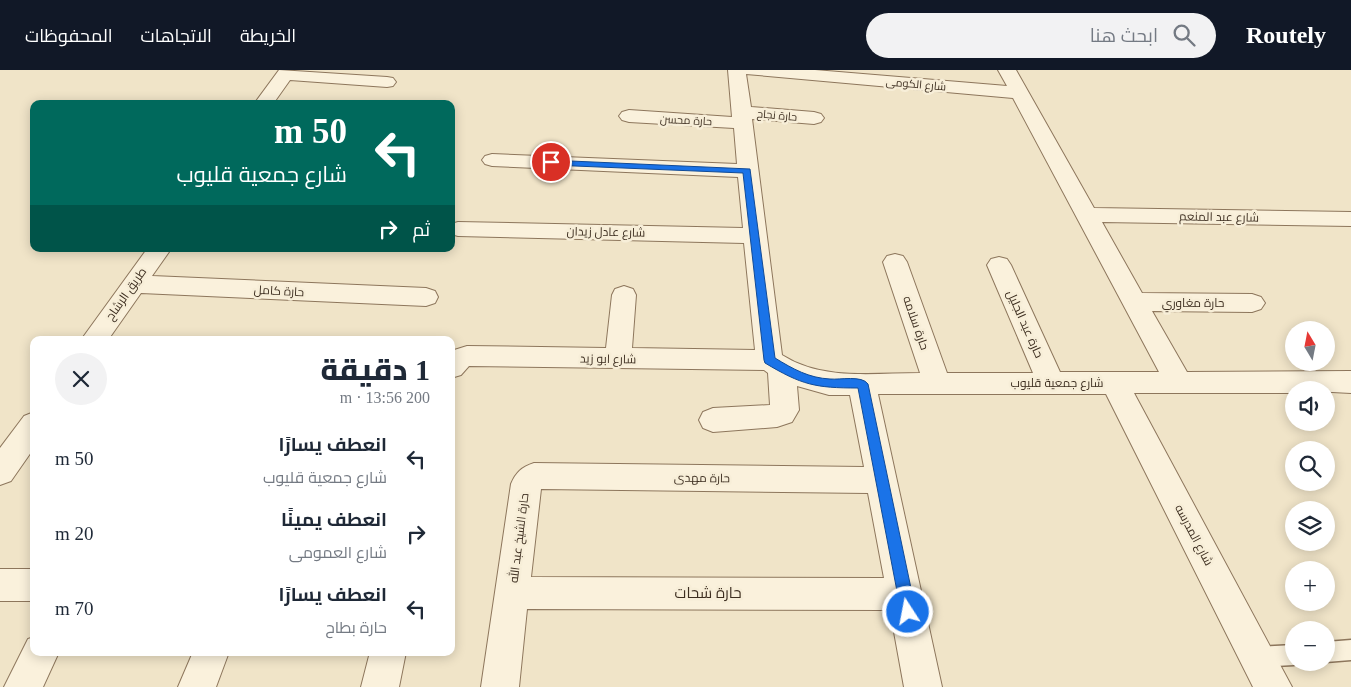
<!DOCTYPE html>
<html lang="ar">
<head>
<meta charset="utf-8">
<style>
  body { margin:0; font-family:"Times New Roman",Cairo,serif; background:#f2f2f3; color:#1f2937; direction:rtl; height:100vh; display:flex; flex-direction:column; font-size:19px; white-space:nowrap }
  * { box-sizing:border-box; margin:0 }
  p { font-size:16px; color:#747a83 }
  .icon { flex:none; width:28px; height:28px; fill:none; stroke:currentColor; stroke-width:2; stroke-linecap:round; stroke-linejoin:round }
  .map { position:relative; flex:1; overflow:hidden; direction:ltr }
  .side { position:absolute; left:30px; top:266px; width:425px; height:320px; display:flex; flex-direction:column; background:#fff; border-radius:10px; box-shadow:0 2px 12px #0003; direction:rtl }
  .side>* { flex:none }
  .banner { position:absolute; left:30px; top:30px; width:425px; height:152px; border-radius:10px; box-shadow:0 2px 12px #0003; direction:rtl; background:#00695c; color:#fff; overflow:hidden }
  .needle { width:32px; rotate:350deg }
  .tools { position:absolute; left:1285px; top:251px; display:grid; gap:10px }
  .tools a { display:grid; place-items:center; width:50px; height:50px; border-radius:50%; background:#fff; box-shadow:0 2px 12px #0003; font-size:25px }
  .pin { position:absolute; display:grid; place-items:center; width:42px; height:42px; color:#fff; margin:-21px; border:2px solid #fff; border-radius:50%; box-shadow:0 1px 5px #0007 }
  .me { position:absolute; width:55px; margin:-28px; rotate:349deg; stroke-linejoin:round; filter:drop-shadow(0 0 4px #0008) }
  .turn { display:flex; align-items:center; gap:18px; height:105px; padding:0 25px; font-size:22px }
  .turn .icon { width:65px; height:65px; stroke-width:2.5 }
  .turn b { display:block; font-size:35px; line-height:42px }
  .then { display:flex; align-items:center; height:48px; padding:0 25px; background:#0003; gap:10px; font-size:19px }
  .round { display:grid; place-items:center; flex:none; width:52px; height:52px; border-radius:26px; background:#f2f2f3 }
  .summary { display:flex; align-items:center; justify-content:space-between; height:85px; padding:0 25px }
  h1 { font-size:30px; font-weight:800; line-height:38px }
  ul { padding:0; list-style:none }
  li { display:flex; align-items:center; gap:15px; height:75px; padding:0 25px }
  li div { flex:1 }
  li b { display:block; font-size:19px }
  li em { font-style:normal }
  header { display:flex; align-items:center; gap:30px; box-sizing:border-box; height:70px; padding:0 25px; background:#111827; color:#fff }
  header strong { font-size:24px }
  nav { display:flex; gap:28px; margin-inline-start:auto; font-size:18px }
  .search { width:350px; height:45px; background:#f2f2f3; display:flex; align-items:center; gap:12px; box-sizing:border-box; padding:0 18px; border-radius:28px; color:#747a83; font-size:19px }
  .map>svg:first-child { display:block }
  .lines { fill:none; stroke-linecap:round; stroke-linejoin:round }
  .lane-casing { stroke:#8d765c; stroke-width:3 }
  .street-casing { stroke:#8d765c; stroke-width:2 }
  .lane { fill:#faf1dc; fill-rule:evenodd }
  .street { fill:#faf1dc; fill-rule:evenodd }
  .route { fill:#1a73e8; stroke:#114b97 }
  .labels { text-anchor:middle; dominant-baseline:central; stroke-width:5; stroke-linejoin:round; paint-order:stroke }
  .far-street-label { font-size:11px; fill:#3d2e20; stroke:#f7eed8 }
  .street-label { font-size:12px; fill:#3d2e20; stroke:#f7eed8 }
  .near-street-label { font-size:15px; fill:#3d2e20; stroke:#f7eed8 }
</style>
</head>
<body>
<header>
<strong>Routely</strong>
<div class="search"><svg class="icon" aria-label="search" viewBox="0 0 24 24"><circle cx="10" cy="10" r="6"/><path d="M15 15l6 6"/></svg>ابحث هنا</div>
<nav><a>الخريطة</a><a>الاتجاهات</a><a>المحفوظات</a></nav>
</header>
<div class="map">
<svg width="1351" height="617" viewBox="0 0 1351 617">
  <rect width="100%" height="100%" fill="#f0e4c8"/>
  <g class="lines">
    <defs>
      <path id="lane" d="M1351,570V590L1326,592V572Z
        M1294,575V592H1300L1294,595L1257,597L1250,594L1247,587L1250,580L1257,577Z"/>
      <path id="street" d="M279,0L387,7L393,8L396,12L393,16L387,17L290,10L273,34H254Z
        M728,0H815L1007,16L998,0H1016L1094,138L1351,142V156L1102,152L1142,223L1252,224L1261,227L1265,233L1261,239L1252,242L1152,241L1187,302L1351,301V323L1294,320V323H1134L1292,617H1253L1106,324H878L942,617H904L890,540L527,539L519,617H481L511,414C516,402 522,397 534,393L864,397L850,325H829L797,316L799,340L792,352L777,357L713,362L703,358L699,350L703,342L713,338L770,335L768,303L764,300L469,296L461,305L451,308V281L467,276L606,278L612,225L615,219L624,216L633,219L636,225L632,278L755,280L744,173L458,166L451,164V154L458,152L743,158L738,107L492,96L485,94L482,90L485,86L492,84L737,94L734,58L629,52L622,50L619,46L622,42L629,40L732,47ZM746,4L1013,28L1159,302H1060L1011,195L1007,189L999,187L991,189L987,195L1033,303H947L907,192L903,186L895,184L887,186L883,192L920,303C873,303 823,311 782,285L752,49L814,54L821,52L824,48L821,44L814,42L751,37ZM541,419L868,423L884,508L531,507Z
        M147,179H171L152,206L426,218L435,221L438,227L435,233L426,236L141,223L108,270H81Z
        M34,342V378L11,411L0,415V378L24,346Z
        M0,499H34V531H0Z
        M34,567V582H59L43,617H4L28,569Z
        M193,582H229L216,617H178Z
        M370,582H406L399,617H361Z"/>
    </defs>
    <!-- lane casing -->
    <use href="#lane" class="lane-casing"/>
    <!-- street casing -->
    <use href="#street" class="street-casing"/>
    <!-- lane -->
    <use href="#lane" class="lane"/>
    <!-- street -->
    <use href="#street" class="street"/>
  </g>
  <!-- route -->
  <path class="route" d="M548,90L750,99L775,288C793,299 809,308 830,309C840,310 862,305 868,314L916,542L914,547L908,549L903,547L901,542L858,318C815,318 802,315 765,293L764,290L743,103L551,95L548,94Z"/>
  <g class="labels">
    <!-- far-street labels -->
    <g class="far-street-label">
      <text transform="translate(916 14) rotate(5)">شارع الكومى</text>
      <text transform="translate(777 45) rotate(5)">حارة نجاح</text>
      <text transform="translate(686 50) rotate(3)">حارة محسن</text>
    </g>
    <!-- street labels -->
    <g class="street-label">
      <text transform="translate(1219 147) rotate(1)">شارع عبد المنعم</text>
      <text transform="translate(606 162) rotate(1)">شارع عادل زيدان</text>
      <text transform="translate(279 221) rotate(3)">حارة كامل</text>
      <text transform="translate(126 224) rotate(-55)">طريق الرشاح</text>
      <text x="1193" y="233">حارة مغاوري</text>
      <text transform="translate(916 253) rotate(71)">حارة سلامه</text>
      <text transform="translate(1025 254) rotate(66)">حارة عبد الجليل</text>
      <text transform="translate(608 289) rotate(1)">شارع ابو زيد</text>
      <text x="1057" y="313">شارع جمعية قليوب</text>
      <text transform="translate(702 408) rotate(1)">حارة مهدى</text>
      <text transform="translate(1194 465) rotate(62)">شارع المدرسه</text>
      <text transform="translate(519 468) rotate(-83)">حارة الشيخ عبد الله</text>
    </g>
    <!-- near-street labels -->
    <g class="near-street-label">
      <text x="708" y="523">حارة شحات</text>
    </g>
  </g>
</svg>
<div class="tools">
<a><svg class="needle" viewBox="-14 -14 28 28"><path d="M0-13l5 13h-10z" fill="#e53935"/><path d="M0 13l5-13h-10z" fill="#747a83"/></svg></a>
<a><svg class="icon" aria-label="sound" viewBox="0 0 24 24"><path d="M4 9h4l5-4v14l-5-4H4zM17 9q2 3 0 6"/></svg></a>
<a><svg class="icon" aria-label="search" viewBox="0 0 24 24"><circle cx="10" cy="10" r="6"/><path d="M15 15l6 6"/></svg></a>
<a><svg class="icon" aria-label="layers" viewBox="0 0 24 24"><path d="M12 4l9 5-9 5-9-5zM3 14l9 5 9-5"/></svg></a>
<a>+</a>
<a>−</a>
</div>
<div class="pin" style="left:551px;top:92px;background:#d93025"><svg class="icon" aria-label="arrive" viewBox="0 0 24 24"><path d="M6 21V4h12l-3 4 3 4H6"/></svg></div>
<svg class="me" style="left:908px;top:542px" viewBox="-20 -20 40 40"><circle r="17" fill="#1a73e8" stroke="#fff" stroke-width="3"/><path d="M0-11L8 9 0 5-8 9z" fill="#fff"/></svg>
<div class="banner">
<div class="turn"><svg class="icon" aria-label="left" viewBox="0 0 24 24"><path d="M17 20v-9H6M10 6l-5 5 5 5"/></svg><div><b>50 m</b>شارع جمعية قليوب</div></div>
<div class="then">ثم<svg class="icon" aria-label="right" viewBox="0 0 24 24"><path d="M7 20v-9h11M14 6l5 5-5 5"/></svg></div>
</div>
<section class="side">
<div class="summary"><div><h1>1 دقيقة</h1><p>200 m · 13:56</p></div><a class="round"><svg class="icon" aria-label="close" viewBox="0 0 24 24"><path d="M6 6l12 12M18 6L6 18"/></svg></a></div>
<ul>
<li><svg class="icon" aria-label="left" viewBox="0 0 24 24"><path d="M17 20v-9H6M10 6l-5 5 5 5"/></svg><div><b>انعطف يسارًا</b><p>شارع جمعية قليوب</p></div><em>50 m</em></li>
<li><svg class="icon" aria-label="right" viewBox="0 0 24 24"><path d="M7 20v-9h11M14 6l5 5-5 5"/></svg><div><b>انعطف يمينًا</b><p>شارع العمومى</p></div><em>20 m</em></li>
<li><svg class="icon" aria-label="left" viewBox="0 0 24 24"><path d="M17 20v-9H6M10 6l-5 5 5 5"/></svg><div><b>انعطف يسارًا</b><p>حارة بطاح</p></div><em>70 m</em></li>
</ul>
</section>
</div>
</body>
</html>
